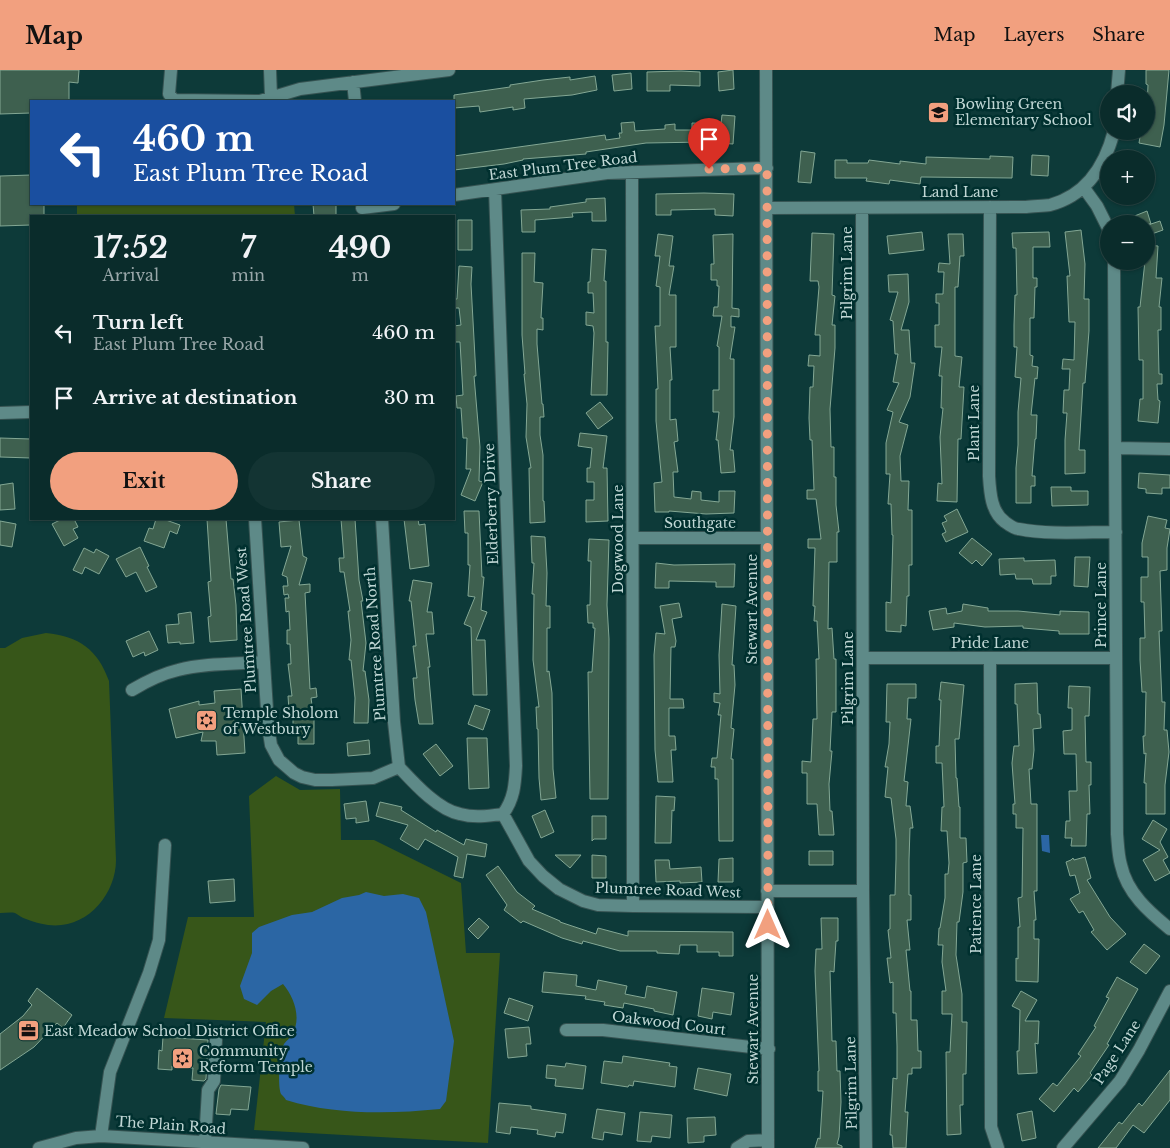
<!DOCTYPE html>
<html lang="en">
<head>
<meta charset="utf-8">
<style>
  body { margin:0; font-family:"Libre Baskerville",serif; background:#133433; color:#f1f3f6; height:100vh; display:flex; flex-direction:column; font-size:19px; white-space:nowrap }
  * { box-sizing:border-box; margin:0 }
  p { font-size:16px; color:#99a7a9 }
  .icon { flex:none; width:28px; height:28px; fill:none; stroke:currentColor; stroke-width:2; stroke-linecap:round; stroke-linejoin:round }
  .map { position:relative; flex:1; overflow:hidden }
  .details { position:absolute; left:30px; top:145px; width:425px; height:305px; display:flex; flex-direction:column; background:#0a2c2b; border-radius:0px; box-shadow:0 1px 4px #0004,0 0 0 1px #2a4847 }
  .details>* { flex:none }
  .guide { position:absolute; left:30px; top:30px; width:425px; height:105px; border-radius:0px; box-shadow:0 1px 4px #0004,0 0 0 1px #2a4847; background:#1a4fa0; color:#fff; overflow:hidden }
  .tools { position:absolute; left:1100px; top:15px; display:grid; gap:10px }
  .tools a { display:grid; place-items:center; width:55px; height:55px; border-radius:50%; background:#0a2c2b; box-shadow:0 1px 4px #0004,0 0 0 1px #2a4847; font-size:25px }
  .pin { position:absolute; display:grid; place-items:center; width:42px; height:42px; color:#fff; margin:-51px -21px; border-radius:50% 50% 50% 0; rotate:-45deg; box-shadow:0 0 5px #0007 }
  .pin .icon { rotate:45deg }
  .me { position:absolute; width:55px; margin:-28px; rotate:0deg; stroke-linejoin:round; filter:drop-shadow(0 0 4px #0008) }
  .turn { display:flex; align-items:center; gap:18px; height:105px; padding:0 20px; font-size:22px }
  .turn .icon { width:65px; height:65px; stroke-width:2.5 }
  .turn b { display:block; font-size:35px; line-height:42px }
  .eta { display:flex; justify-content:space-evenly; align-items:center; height:85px; text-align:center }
  .eta b { font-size:30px; font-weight:800; line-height:35px }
  .button { display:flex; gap:10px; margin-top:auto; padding:10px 20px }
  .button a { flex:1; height:58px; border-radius:30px; background:#f2a07f; color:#111; font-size:20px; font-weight:800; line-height:58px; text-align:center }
  .button a+a { background:#133433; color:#f1f3f6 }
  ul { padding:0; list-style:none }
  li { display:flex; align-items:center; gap:15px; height:65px; padding:0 20px }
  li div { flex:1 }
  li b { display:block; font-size:19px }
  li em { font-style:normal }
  header { display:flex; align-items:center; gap:30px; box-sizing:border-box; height:70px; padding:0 25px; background:#f2a07f; color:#111 }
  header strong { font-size:24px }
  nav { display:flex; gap:28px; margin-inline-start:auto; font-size:18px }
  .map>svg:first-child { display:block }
  .green { fill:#375619 }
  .water { fill:#2b66a4 }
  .building { fill:#3e604f; stroke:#83a794 }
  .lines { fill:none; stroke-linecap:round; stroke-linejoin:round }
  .minor-casing { stroke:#365352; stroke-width:14 }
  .minor { stroke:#5e8a88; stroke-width:12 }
  .route { stroke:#f2a07f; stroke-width:9; stroke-dasharray:0 16.2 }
  .labels { text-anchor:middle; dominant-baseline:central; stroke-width:5; stroke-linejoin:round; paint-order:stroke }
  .poi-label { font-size:14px; fill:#c0d7d5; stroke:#00302f; text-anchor:start }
  .street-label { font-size:14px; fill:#c0d7d5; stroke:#00302f }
</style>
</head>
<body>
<header>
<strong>Map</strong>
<nav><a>Map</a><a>Layers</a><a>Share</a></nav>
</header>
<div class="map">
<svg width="1170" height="1078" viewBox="0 0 1170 1078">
  <rect width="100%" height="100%" fill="#0d3a39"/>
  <!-- green -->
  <path class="green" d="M77,134H294L295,146H77Z
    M46,563C79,566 98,580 109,611L116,790C116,825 86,860 48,855C41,854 33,852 26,849C22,848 19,845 15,843C11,842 5,843 0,843V578H5L22,568Z
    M276,706L300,720L340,719L341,770H374L461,813L466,883H500L488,1073L254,1060L266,952L164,948L188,847H254L249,726Z"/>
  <!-- water -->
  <path class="water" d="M1041,765H1049L1050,783L1042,781Z
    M366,822L384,826L403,824L419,828L426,842L454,971L446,1031L440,1039C389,1044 335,1045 286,1030C285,1028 283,1026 281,1024C277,1015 280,982 284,974C287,970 290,968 292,965C302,948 294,927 283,914L271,921L257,935L244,929L240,916L252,883V863L259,857L292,845L312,842L342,828L359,825Z"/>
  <!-- building -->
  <path class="building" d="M0,0H79L78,13L69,12V31H31V43L0,44Z
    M733,0L734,19L719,21L718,2Z
    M1146,0H1169L1164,55L1160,77L1139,73L1141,61H1146L1148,15L1146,14Z
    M681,1L700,2V16L670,15V21H647V2Z
    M631,3L632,19L614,21L612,5Z
    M595,6L597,20L572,25L524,29L525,38L513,40V37L480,42L479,36L454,38V25L510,17V15L543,10L570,7V10Z
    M722,45L735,46L733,74L705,72L646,73L586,82V84L523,89V90L504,94L454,100V86L605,65L606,70L620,68L619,63H622L621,53L634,52L635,61L665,59V55L675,54V60H692V53L721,54Z
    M801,81L815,83L811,113L798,112Z
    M1032,85L1049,86L1048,106L1031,105Z
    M990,86L1013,87L1012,108L921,107L920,114L890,110L889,114L866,111L867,108H835V90H847V93H868L869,90L900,94V91L926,94V87L990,89Z
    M31,105V134H44V146H31V155L0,156V106Z
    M704,123L734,124L733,146L715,145V139L671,140V145H656V124Z
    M605,128L606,151H592V142L572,143L573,147L535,150V162H522L521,140L550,139V137L586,132V129Z
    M313,134H336V146H314Z
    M1147,141L1151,154L1160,151L1163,160L1146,166V155L1151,154H1134L1132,147Z
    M458,150H472V180H458Z
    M1081,160L1085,194L1084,229H1089V261L1085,313H1083L1079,380H1085V403L1065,404V370L1067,343H1063L1064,320H1069L1070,299H1062L1063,289L1074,290L1075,252H1069L1067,206H1070L1065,162Z
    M922,162L924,180L889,184L887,166Z
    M1049,162L1050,177H1033V208H1037V217H1035L1034,248H1030V285L1033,286L1032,296L1038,297L1037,309L1035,308L1031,345H1037L1036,369H1035L1032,406H1035V416H1031V433H1016V398L1018,375V342L1021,308L1015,307L1017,277H1014V255L1015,225H1017L1016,178H1013L1012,163Z
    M812,163L834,164L832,225L835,226L832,255H835V278L830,339L831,377H834V407H836V435L839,462H837V492H829L828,559L832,558L834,589H836V642H832L830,681H832L829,714L830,741H832L834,765H819L817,734H807V703H802V691L811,692L813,649H817L816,589H819L817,551H814L815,536H813L815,478H808V469H821L816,429H807V420H814L812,370H810L809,348L810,317H813L814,296H808L809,285L820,286V265H815L819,217L818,211H810Z
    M658,164L673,166L669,196H674L669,225H676V277H670L672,310H670V350L676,349L678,371L674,372L678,402H673L674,427L691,429L692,421L701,422V430L719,432V421H735L734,443L706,444L669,441V442H655L654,413L662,412L656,351V319H658L655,256H660V217L656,216L660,186H655Z
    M733,164L732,238L739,239V247L731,246V257H735L730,289H734V347L730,380H733L735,402L721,403L718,370H716L719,342H713V320H719V277L717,276L722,246H713L714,237H718L719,216H717V210H711V194H714L713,165Z
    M948,164H963L964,186H960L958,217H955V286L962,287L959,317H964L961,369H958L957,432L937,431L938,413L942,414L940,367L943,338H941L942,306H939L942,277H935V255H939V233H936V224H943L944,202H938L939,193L950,194Z
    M1146,175L1158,176L1156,208H1162L1159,237H1161V260H1158L1159,304H1162V314H1157L1158,330L1160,331L1158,353L1138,351L1140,329H1143V290H1139L1138,237H1140L1145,191H1146Z
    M592,179L606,180L604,211H606V272H608L607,325H591L594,263L593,256L586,255V242L594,243L593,223H588V212H590Z
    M522,183H535L534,212L543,213L541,248H543V260L537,259V274L542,334H543L544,347H540V365L543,385V431H544L545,452L530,453L529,398H531L526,367L527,334L524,304H525L522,265Z
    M459,196L472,197L471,214L476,306H474L480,377L479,411L483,412L475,431L461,425L471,399H466L467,368H463L461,338H457L456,326L463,325L460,272H454V256L461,255L459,238H454V229H457Z
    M908,204L909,232L901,260H909L911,293H915L910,327L899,352L908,355L900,386L901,411H909L908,440H912V495H909V526H907L906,556L901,555V562L886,561V532L891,533L893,465H892L891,434H888L890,404H886V373L893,342L887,340L899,313L893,312L898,284H895L893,251L890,250L898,222H889L888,205Z
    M600,332L613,348L598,359L586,343Z
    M580,363L607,366L603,398H607L608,451L586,452V430H594V412H587V398H590L592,378L578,376Z
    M0,368L31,369V388L0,387Z
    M1139,403L1170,405V418H1162V424L1146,423V419L1138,418Z
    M13,413L15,439L0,440V415Z
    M1051,417H1071V421H1088V435L1052,436Z
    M957,439L968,462L946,472L942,464L946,462L942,453L947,451L944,446Z
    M464,441H479L482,507H484L481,540L487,542L476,570H485L487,625H473L471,557L464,554L475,527L468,526L470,495H468V463H465Z
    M1148,446L1167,450L1165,458L1170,459L1167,478V500L1160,501L1162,561H1159L1162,632H1165L1164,660H1167L1169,682L1165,715V744H1146V713H1144L1146,683L1144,684L1143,666H1145L1146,622H1142L1140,590V568H1145L1144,532H1141V507H1148V487H1142V473Z
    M62,449H74L78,457L73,459L78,468L64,476L52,454Z
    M156,449H163L180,455L177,464L170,461L164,478L144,471L149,458L153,459Z
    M207,449H226L231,509H233L236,535L237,570L210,572L208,547L211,546L208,512L211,511Z
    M341,449H355L359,510L363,531H361L366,573L363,601H365L369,630L368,653H354L355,628L351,590H349L351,570L348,541H350L344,502H340L339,488H344Z
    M404,449H418L419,455L425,454L429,496L410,499Z
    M299,450L303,486L307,488L299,515L310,514V522L305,523L310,619L316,618L317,627L311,628L314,649V674H298V664H293V640H289L288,626H292L288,594H291L290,574H287V560H290L289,541L286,542L285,528H289L288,524L284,525L283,516H288L287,507L282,505L291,476L281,477L279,452Z
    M0,451L16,454L12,477L0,475Z
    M531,466L545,467L547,503L546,536H550V558H547V602L549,601L552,623L553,699L556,728L541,730L539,708L538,659H537L536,637H539L533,590L534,524H532L534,493H532Z
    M972,468L992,484L982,496L976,490L972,494L959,483Z
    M589,469L609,470L607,535L609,569L608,729H590L588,602H592L595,558H593V553H588L587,535H590L591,491H588Z
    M140,477L149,496L147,497L157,517L146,522L136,502L126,507L116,489Z
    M84,478L94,483L96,479L109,486L99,504L85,497L82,504L73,500Z
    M1075,487H1090L1088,517L1074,516Z
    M1024,488V491L1055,490L1056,506H1051V514H1033L1032,509H1016L1015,504L1000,505L999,489Z
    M656,493L674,495L735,494L734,517H716V512L669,511V518H655Z
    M413,510L432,513L427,542H432L434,564H426L430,597H428L433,654H419L415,630L413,608H417L413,576H416L411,531H409Z
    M679,533L682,547L672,549L676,571L675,577H671L670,629H683L684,638H669V666H675L676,680H671L673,712H658L655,680L654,585L656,563L665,564L660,536Z
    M722,534L736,536L732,595H734L735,615L731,658L734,659L731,689H733V771H719L718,709H715V697H711L712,688H717L721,645H718L720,633L714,632V623L720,624L719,585Z
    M963,534L988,538V541H1018L1060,545V541L1089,542V564H1059V561L1023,558V556L985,557L954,553V557L933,560L929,541L946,538L947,544L962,541Z
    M191,542L194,573L180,574V572L168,573L166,555L179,554L178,544Z
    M149,561L158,580L145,586L144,582L133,587L126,571Z
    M941,612L964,615L959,669H955L956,708H957L959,737H960V768H966L967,792L963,793V822L959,852H957L956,885L962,924V952H967L966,1004H963V1035H960L961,1064L947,1065L946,982H950L952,944H942V921H946L942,892L943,875H938L939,858H940L945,828V804H948L949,793L947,761H941L942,737H944L942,693H936V676H939L941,630H939Z
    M1037,613L1038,644H1040L1041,658L1033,659L1034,680L1032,699H1029L1031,734H1037V821H1034L1036,850H1034V869H1039L1038,912L1016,911V888L1018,889V857H1020L1018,828L1022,827L1023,758H1016V744H1013V734H1015L1012,693L1014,676H1019L1017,634H1015V614Z
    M887,614H916V628H908L907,649H911L904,711L908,712L906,736H910L913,758H910L909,790V825H911V850H907L910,880H906L910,921H911V950H917L918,981H921V998H912V1004H908L905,1042H908L906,1078H893L892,1065H890L893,1008L897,1009V976L896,943H893V912L890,913L887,888H891L888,860L890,859V825H895L896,789V769L891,728L885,727L888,697H885L889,674L890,652H886Z
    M1069,616L1090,617L1089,646H1085L1086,692H1091V715H1089L1090,744H1087L1086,776H1071L1072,768H1065L1066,751H1070L1069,721H1077L1076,684H1064L1063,661L1072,660V638H1068Z
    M241,619L245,683L217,685L216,671H201L203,662L176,668L169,639L199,631V635L215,633L214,621Z
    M475,635L490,640L483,660L468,654Z
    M467,668H487L489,718L469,719Z
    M369,670L370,684L348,686L347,673Z
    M436,674L453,696L440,706L423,684Z
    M656,726L675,727L674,741L672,740L671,773H655Z
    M366,731L369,751L356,753V748L346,749L344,734Z
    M380,732L402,737L401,740L436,762L437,760L464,775L466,769L487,774L485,787L467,784L463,808L454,806L458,787L425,769L418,780L400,769L408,755L376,746Z
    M545,740L554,762L541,768L532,746Z
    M592,746H606V769H594L592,771Z
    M1153,750L1167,759L1160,772L1168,787L1163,790L1170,803L1155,811L1143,790L1160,780L1142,769Z
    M809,781H833V795H809Z
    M555,785H581L570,798Z
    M592,785L606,786V808H592Z
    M1085,787L1091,808L1087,810L1110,847L1126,864L1107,880L1091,862L1094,860L1083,841L1079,843L1070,829L1080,823L1075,805L1070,806L1066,792L1071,790L1073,788L1074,790Z
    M733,788V812H718L719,789Z
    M655,790H669L670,799L701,797L702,812L680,813V811L656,812Z
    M498,796L517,822L535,836L532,839L560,851V852L596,864L598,858L628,866V861L733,862V886H719V882H697V875H680L679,884L657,883V881H620L583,871L582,874L562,868L523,851L521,853L504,840L507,835L486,805Z
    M234,809L235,831L210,833L208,811Z
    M479,848L489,857L478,869L468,859Z
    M821,848H838V871H836L834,902L830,901L832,971H836L837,1001H840L841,1032L839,1067L837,1074L842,1076V1078H815L818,1068L820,1069L823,1021H818V1001H819L815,901L816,879H822Z
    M1144,874L1160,886L1146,904L1130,892Z
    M544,902L577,905L576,916L596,920L598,910L627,916L625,924L645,928L647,916L677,922L673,945L654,941V939L624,933L623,938L604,935L605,932L585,929L586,926L542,922Z
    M1117,907L1138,919L1107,974L1109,975L1090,1003L1092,1005L1078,1022L1074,1018L1054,1042L1039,1029L1053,1013L1057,1016L1081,986L1078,984L1096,957L1094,956L1109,928L1106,927Z
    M37,918L72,945L63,958L57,953L34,977L0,1000V964L23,946L32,935L28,931Z
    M702,918L734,923L731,945L713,942L712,949L698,946Z
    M1021,921L1037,930L1025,951H1039L1038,974L1035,973L1037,1003L1018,1004L1017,981H1019L1020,940L1012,936Z
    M509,928L533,936L528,951L504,943Z
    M529,957L531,974H526L527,986L508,988L505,959Z
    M163,967L208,970L206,1009L204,1011L192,1010L193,998L172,996V1000L158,999L159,980L162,981Z
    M623,986L670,993L669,996L677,997L675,1017L634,1011L633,1016L629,1015L628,1017L601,1013L604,991L622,993Z
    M566,993L586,996L583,1019L555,1016L556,1009L546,1008L547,995L565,997Z
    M698,998L731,1004L727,1026L694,1019Z
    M1170,1000V1030L1144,1063L1133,1055L1116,1078H1098L1119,1052L1122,1054L1139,1033L1142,1036Z
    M221,1015L251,1017L248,1040L231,1039L230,1045L216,1044L219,1019Z
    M499,1033L531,1036V1039L566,1044L563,1063L556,1062L555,1067L537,1064L538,1060L511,1057L510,1064L496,1062Z
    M597,1039L625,1043L622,1065L604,1062L603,1070L592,1068Z
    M1032,1041L1036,1068L1022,1071L1017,1044Z
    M640,1042L672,1045L670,1068L652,1066L651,1072L637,1071Z
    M715,1047L716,1065L704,1066V1072L688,1073L687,1048Z"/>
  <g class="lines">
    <defs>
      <path id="minor" d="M171,0L169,24L174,30L260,31L300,19L449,0
        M270,0L271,27
        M766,0L768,1078
        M353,12L355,31
        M1117,24L1119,0
        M632,102L633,836
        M1084,118L1097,136L1109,160
        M495,120L516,696C515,715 514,729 503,744
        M454,125L607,103L767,98
        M990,137L989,406C990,422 991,442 1005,452C1009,455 1015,459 1019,459C1049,465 1085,462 1116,462
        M362,138L394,134
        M767,138L1026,137C1034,136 1043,136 1050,135C1087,125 1105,96 1114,61
        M862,138L863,821L866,1078
        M1114,191L1117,764C1118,774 1118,785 1121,795C1127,823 1149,842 1170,859
        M0,343L31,342
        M1116,378L1170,379
        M255,449L268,656L271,675L279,690L294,703L302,707L315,710H332L373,708L399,697
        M382,449L394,652L399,697
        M633,468H767
        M864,588H1116
        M990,588L991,1057L998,1078
        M132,620C147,611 161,604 178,600C205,593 235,594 263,592
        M399,697C414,713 438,740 460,744C474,748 488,746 503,744
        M503,744L529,791L543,806L559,819L583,831L598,835L633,836L768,837
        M767,821H863
        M566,960H603L769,979
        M101,1066L110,1002L149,903L159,870L165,775
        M205,1072L208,1020L214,1011L216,970
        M39,1078L76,1068L101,1066L303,1078
        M737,1078L748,1071L768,1070
        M1063,1078L1120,1011L1139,980L1170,921"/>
    </defs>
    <!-- minor casing -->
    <use href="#minor" class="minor-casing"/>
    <!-- minor -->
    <use href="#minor" class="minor"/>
  </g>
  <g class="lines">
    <!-- route -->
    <path class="route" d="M709,99L767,98L768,855"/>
  </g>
  <!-- icons -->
  <defs>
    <symbol id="school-square" viewBox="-11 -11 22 22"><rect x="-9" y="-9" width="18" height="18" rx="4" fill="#f2a07f" stroke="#00302f"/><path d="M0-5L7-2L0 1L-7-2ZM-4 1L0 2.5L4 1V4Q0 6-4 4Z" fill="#111"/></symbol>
    <symbol id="synagogue-square" viewBox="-11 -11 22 22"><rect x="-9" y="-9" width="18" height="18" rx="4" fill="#f2a07f" stroke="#00302f"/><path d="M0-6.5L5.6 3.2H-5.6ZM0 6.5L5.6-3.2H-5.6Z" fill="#111"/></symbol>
    <symbol id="office-square" viewBox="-11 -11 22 22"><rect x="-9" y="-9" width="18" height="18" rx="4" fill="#f2a07f" stroke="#00302f"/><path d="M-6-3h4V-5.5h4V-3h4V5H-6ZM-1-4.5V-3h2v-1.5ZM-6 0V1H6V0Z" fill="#111"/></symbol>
  </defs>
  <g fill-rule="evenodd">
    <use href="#school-square" x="926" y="30" width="25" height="25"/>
    <use href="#synagogue-square" x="194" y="638" width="25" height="25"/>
    <use href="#office-square" x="16" y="948" width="25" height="25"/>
    <use href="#synagogue-square" x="170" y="976" width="25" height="25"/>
  </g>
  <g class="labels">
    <!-- poi labels -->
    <g class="poi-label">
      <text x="955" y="34">Bowling Green<tspan x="955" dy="16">Elementary School</tspan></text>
      <text x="223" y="643">Temple Sholom<tspan x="223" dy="16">of Westbury</tspan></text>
      <text x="44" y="961">East Meadow School District Office</text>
      <text x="199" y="981">Community<tspan x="199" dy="16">Reform Temple</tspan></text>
    </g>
    <!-- street labels -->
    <g class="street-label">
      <text transform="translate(563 96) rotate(-7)">East Plum Tree Road</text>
      <text x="960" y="122">Land Lane</text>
      <text transform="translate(847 203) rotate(-90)">Pilgrim Lane</text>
      <text transform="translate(974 353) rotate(-90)">Plant Lane</text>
      <text transform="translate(491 434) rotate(-92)">Elderberry Drive</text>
      <text x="700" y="453">Southgate</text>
      <text transform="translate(618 469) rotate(-90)">Dogwood Lane</text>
      <text transform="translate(1101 535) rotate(-90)">Prince Lane</text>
      <text transform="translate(752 539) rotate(-90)">Stewart Avenue</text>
      <text transform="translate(246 550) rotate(-94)">Plumtree Road West</text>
      <text x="990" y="573">Pride Lane</text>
      <text transform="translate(375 574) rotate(-94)">Plumtree Road North</text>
      <text transform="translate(848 608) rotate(-90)">Pilgrim Lane</text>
      <text transform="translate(668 820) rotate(2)">Plumtree Road West</text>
      <text transform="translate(976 834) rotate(-90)">Patience Lane</text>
      <text transform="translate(669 953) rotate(7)">Oakwood Court</text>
      <text transform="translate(753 959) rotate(-90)">Stewart Avenue</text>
      <text transform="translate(1117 982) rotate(-57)">Page Lane</text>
      <text transform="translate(851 1013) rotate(-91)">Pilgrim Lane</text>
      <text transform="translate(171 1055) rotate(4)">The Plain Road</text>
    </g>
  </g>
</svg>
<div class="tools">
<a><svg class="icon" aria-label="sound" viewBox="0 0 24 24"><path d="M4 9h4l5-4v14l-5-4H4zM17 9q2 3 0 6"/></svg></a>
<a>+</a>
<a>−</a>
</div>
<div class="pin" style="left:709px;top:99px;background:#d93025"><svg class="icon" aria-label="arrive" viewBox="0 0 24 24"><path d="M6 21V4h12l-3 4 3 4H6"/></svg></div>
<svg class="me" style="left:768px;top:855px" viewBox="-20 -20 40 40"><path d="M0-17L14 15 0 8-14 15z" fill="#f2a07f" stroke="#fff" stroke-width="4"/></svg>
<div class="guide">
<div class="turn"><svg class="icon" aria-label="left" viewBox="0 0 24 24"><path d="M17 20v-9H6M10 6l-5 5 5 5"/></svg><div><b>460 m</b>East Plum Tree Road</div></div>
</div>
<section class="details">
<div class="eta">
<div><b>17:52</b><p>Arrival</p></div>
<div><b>7</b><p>min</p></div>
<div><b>490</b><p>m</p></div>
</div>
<ul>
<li><svg class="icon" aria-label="left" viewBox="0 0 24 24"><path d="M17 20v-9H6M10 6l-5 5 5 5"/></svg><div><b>Turn left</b><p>East Plum Tree Road</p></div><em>460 m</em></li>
<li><svg class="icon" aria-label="arrive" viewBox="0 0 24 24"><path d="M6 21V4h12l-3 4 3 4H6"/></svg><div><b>Arrive at destination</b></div><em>30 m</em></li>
</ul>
<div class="button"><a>Exit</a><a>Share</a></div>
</section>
</div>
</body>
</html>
